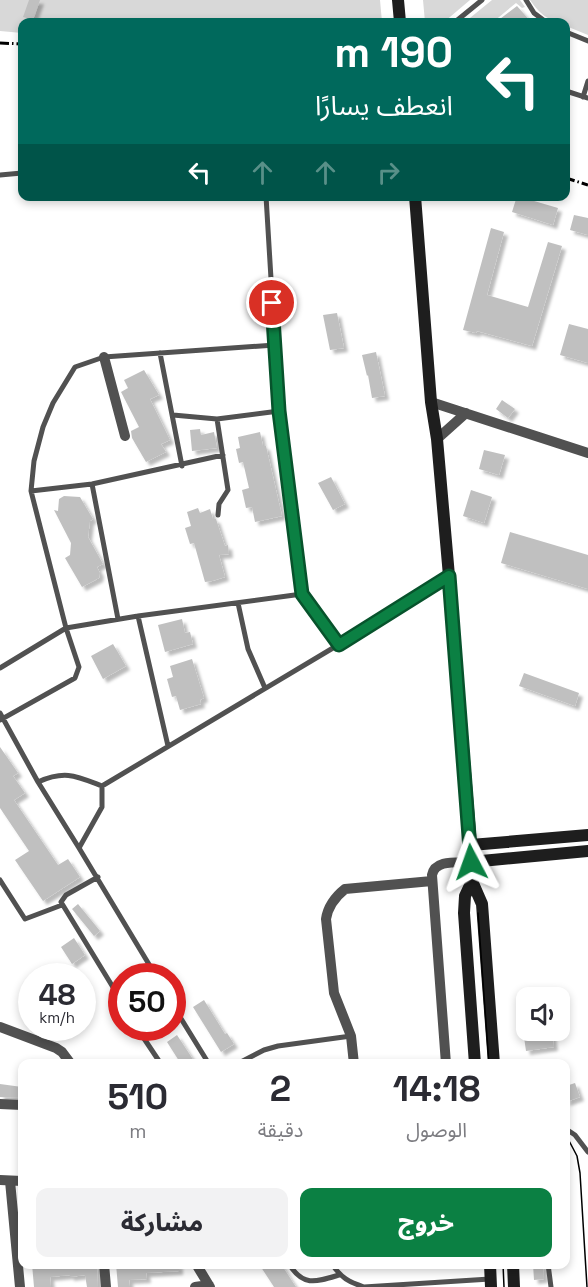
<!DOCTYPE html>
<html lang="ar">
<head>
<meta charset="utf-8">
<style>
  body { margin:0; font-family:"Space Grotesk","Noto Sans Arabic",sans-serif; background:#f2f2f3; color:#2b2b33; direction:rtl; height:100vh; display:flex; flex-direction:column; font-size:22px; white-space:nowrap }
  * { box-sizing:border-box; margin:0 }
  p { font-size:20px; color:#7c7c81 }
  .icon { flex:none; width:33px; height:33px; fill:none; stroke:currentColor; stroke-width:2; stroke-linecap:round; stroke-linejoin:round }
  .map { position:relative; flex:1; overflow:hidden; direction:ltr }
  .panel { position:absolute; left:18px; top:1059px; width:552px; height:210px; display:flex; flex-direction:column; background:#fff; border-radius:12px; box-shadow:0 3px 9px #0003; direction:rtl }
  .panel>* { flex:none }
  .guide { position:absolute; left:18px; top:18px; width:552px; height:183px; border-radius:12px; box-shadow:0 3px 9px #0003; direction:rtl; background:#00695c; color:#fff; overflow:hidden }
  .controls { position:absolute; left:516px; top:987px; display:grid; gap:12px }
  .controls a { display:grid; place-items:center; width:54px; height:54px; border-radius:12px; background:#fff; box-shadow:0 3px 9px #0003; font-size:30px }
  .speed { position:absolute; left:18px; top:963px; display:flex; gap:12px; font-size:30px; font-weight:700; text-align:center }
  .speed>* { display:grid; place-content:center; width:78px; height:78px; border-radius:50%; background:#fff; box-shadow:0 3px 9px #0003; line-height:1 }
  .speed small { font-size:15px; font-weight:400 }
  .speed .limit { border:9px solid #d22; background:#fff; color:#111 }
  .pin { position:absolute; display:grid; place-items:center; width:51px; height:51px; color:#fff; margin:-26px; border:3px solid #fff; border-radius:50%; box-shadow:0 2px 6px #0007 }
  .me { position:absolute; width:66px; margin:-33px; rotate:356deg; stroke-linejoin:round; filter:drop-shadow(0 0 4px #0008) }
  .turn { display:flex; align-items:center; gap:21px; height:126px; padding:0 18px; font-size:27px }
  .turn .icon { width:78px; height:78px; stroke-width:2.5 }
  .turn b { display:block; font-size:42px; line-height:51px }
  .lanes { display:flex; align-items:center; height:57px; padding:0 18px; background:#0003; justify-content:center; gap:30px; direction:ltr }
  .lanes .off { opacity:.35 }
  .eta { display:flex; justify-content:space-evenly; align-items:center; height:102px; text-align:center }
  .eta b { font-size:36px; font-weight:800; line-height:42px }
  .button { display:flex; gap:12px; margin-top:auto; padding:12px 18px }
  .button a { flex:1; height:69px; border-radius:12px; background:#0b8043; color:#fff; font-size:24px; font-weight:800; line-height:69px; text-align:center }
  .button a+a { background:#f2f2f3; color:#2b2b33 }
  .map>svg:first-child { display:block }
  .green { fill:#d8d8d8 }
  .building { fill:#c0c0c0; filter:url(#shadow) }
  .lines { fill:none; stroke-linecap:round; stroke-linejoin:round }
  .lane { stroke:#515151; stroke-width:5 }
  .street { stroke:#515151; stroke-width:10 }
  .secondary { stroke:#1e1e1e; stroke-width:12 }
  .tram { stroke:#000; stroke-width:1.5 }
  .rail { stroke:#000; stroke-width:3; stroke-dasharray:9 3 1.5 3; stroke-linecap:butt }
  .route-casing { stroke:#07532c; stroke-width:15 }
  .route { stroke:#0b8043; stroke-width:10 }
</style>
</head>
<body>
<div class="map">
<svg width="588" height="1287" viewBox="0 0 588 1287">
  <defs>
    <filter id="shadow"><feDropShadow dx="4" dy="4" stdDeviation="1.5" flood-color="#0004"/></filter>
  </defs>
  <rect width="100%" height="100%" fill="#fff"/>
  <!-- green -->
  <path class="green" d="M0,0H380L382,22H22V33L0,31Z
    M423,0H470L444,22H425Z
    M492,0H520L525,7L522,8L516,3L493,22H465Z
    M530,0H588V35L566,26V22C548,22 540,14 530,0Z"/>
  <!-- building -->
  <path class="building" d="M29,0H40L33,20L23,17Z
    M517,6L531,22H496Z
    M517,196L558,208L553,225L512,212Z
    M574,215L588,218V235L570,230Z
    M491,228L504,232L487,295L528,307L548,242L562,246L532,346L477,331L476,333L463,330Z
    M337,313L344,348L330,350L323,315Z
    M569,324L588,329V363L560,355Z
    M376,352L385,396L372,398L368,375L367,376L362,355Z
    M144,370L159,395L150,399L170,440L161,444L166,452L146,462L132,438L131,431L139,427L121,392L128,388L124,380Z
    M502,400L515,409L508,418L496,409Z
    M200,429L201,435L214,432L217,448L192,451L190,430Z
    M260,432L263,446H266L282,516L255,522L252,507L246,508L242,490L249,488L243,462L239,463L236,449L240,448L238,437Z
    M484,450L505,455L499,475L479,469Z
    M331,477L345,504L333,510L318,483Z
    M471,490L492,497L484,523L463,516Z
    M64,496L80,497L87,509L93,519L90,521L88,537L103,564L97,567L100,573L99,578L82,587L65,558L70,555L71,543L54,510L58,511L59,499Z
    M198,508L200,513L210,509L213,519H216L225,546L228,545L229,554L219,555L225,577L212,581L205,582L194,543L190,544L185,528L191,526L187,512Z
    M510,532L588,555V589L501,563Z
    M182,619L185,633L190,632L193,644L165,652L158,625Z
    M113,644L126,666L103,679L91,656Z
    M192,659L204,698L200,700L201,704L180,710L176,696L172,697L167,679L173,677L170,666Z
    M524,673L579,693L575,706L519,686Z
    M0,747L18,773L13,776L25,793L14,800L58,865L68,859L80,877L43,901L15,860L29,851L0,808Z
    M78,904L100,931L94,936L72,909Z
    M74,938L85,955L72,964L61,947Z
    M204,1000L225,1034L227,1033L234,1044L221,1052L193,1007Z
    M552,1034L554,1047L526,1051L524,1037Z
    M177,1035L196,1064H181L167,1042Z
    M575,1083L580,1097L566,1102V1086Z
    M0,1084L22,1087V1098L0,1097Z
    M32,1264H97L98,1287H87L85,1275L70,1277V1275L50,1277L51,1287H34Z
    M116,1264H179V1271L146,1273L147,1279L129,1280L130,1287H118Z
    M259,1264H281L296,1287H274Z
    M533,1264H543L544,1279L534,1280Z"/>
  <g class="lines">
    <!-- lane -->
    <path class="lane" d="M526,0L534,13L546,22
      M455,22L482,0
      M566,32L588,41
      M566,91L588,98
      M583,97L588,81
      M0,175L22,173
      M266,196L279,411L302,594L338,645
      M160,353L182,466
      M173,415L217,419L279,411
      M217,419L228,490L219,504L218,515
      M92,484L118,619
      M31,491L92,484L223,455
      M238,603L248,649L265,688
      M138,616L168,746
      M0,668L66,628L31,491L34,461L43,427L53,403L75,367L104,357L275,345
      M0,713L38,782L79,848L102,807V786L338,645L448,577
      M0,720L75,678L79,667L66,628L138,616L302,594
      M38,782C65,770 76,776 102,786
      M79,848L156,976
      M98,877L66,895L61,902L122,1002
      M0,880L25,919L62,905
      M172,1004L209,1064
      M137,1028L161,1064
      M141,1034L150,1028
      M237,1064L264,1050L278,1046L351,1036
      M566,1129L575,1135L588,1152
      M289,1264C303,1287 316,1282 339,1275
      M332,1264C341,1278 349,1282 364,1287L490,1279
      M548,1264L551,1287"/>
    <!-- street -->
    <path class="street" d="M104,357L125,436
      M431,402L588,453
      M437,439L466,413
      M0,1027L56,1048L62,1052L71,1064
      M354,1064L351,1036L334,993L326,919C328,906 335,897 345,889L432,881
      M446,1064L432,875C435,859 458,863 471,862
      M0,1104L22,1105
      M0,1180L22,1181
      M10,1181L20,1287
      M104,1264L106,1287
      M196,1264L210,1287
      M195,1287L209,1285"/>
    <!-- secondary -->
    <path class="secondary" d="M398,0L400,22
      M415,196L431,402L437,439L449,576L471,845L472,881L465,896L464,913L475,1064
      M471,845L588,835
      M471,862L588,851
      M472,881L482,904L494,1064
      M490,1264L491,1287
      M513,1264L514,1287"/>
    <!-- tram -->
    <path class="tram" d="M478,913L489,1064
      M566,1135L577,1156L580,1173L587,1287
      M503,1264L504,1287"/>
    <!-- rail -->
    <path class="rail" d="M0,43L22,44
      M566,178L588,185"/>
  </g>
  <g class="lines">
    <defs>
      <path id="route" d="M272,303L279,411L302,594L339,645L449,576L471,862"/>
    </defs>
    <!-- route casing -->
    <use href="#route" class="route-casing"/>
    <!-- route -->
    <use href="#route" class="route"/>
  </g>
</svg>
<div class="controls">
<a><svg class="icon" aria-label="sound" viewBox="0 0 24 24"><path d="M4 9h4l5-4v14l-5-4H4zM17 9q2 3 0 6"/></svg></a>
</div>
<div class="speed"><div>48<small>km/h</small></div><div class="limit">50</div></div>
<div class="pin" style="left:272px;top:303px;background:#d93025"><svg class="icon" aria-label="arrive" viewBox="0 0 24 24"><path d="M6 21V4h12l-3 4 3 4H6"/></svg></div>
<svg class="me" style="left:471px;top:862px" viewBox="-20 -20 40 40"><path d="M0-17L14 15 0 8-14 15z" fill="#0b8043" stroke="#fff" stroke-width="4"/></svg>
<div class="guide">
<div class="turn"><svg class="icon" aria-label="left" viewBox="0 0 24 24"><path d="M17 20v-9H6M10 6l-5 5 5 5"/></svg><div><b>190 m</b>انعطف يسارًا</div></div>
<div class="lanes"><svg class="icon" aria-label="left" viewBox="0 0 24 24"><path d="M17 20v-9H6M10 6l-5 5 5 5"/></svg><svg class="icon off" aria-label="ahead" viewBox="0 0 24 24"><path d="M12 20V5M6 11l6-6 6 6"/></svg><svg class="icon off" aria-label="ahead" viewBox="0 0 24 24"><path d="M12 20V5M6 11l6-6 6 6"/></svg><svg class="icon off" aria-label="right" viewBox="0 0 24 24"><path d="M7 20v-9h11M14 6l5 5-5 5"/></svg></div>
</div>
<section class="panel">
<div class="eta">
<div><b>14:18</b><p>الوصول</p></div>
<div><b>2</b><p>دقيقة</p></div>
<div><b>510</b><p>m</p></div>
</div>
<div class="button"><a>خروج</a><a>مشاركة</a></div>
</section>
</div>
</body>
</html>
